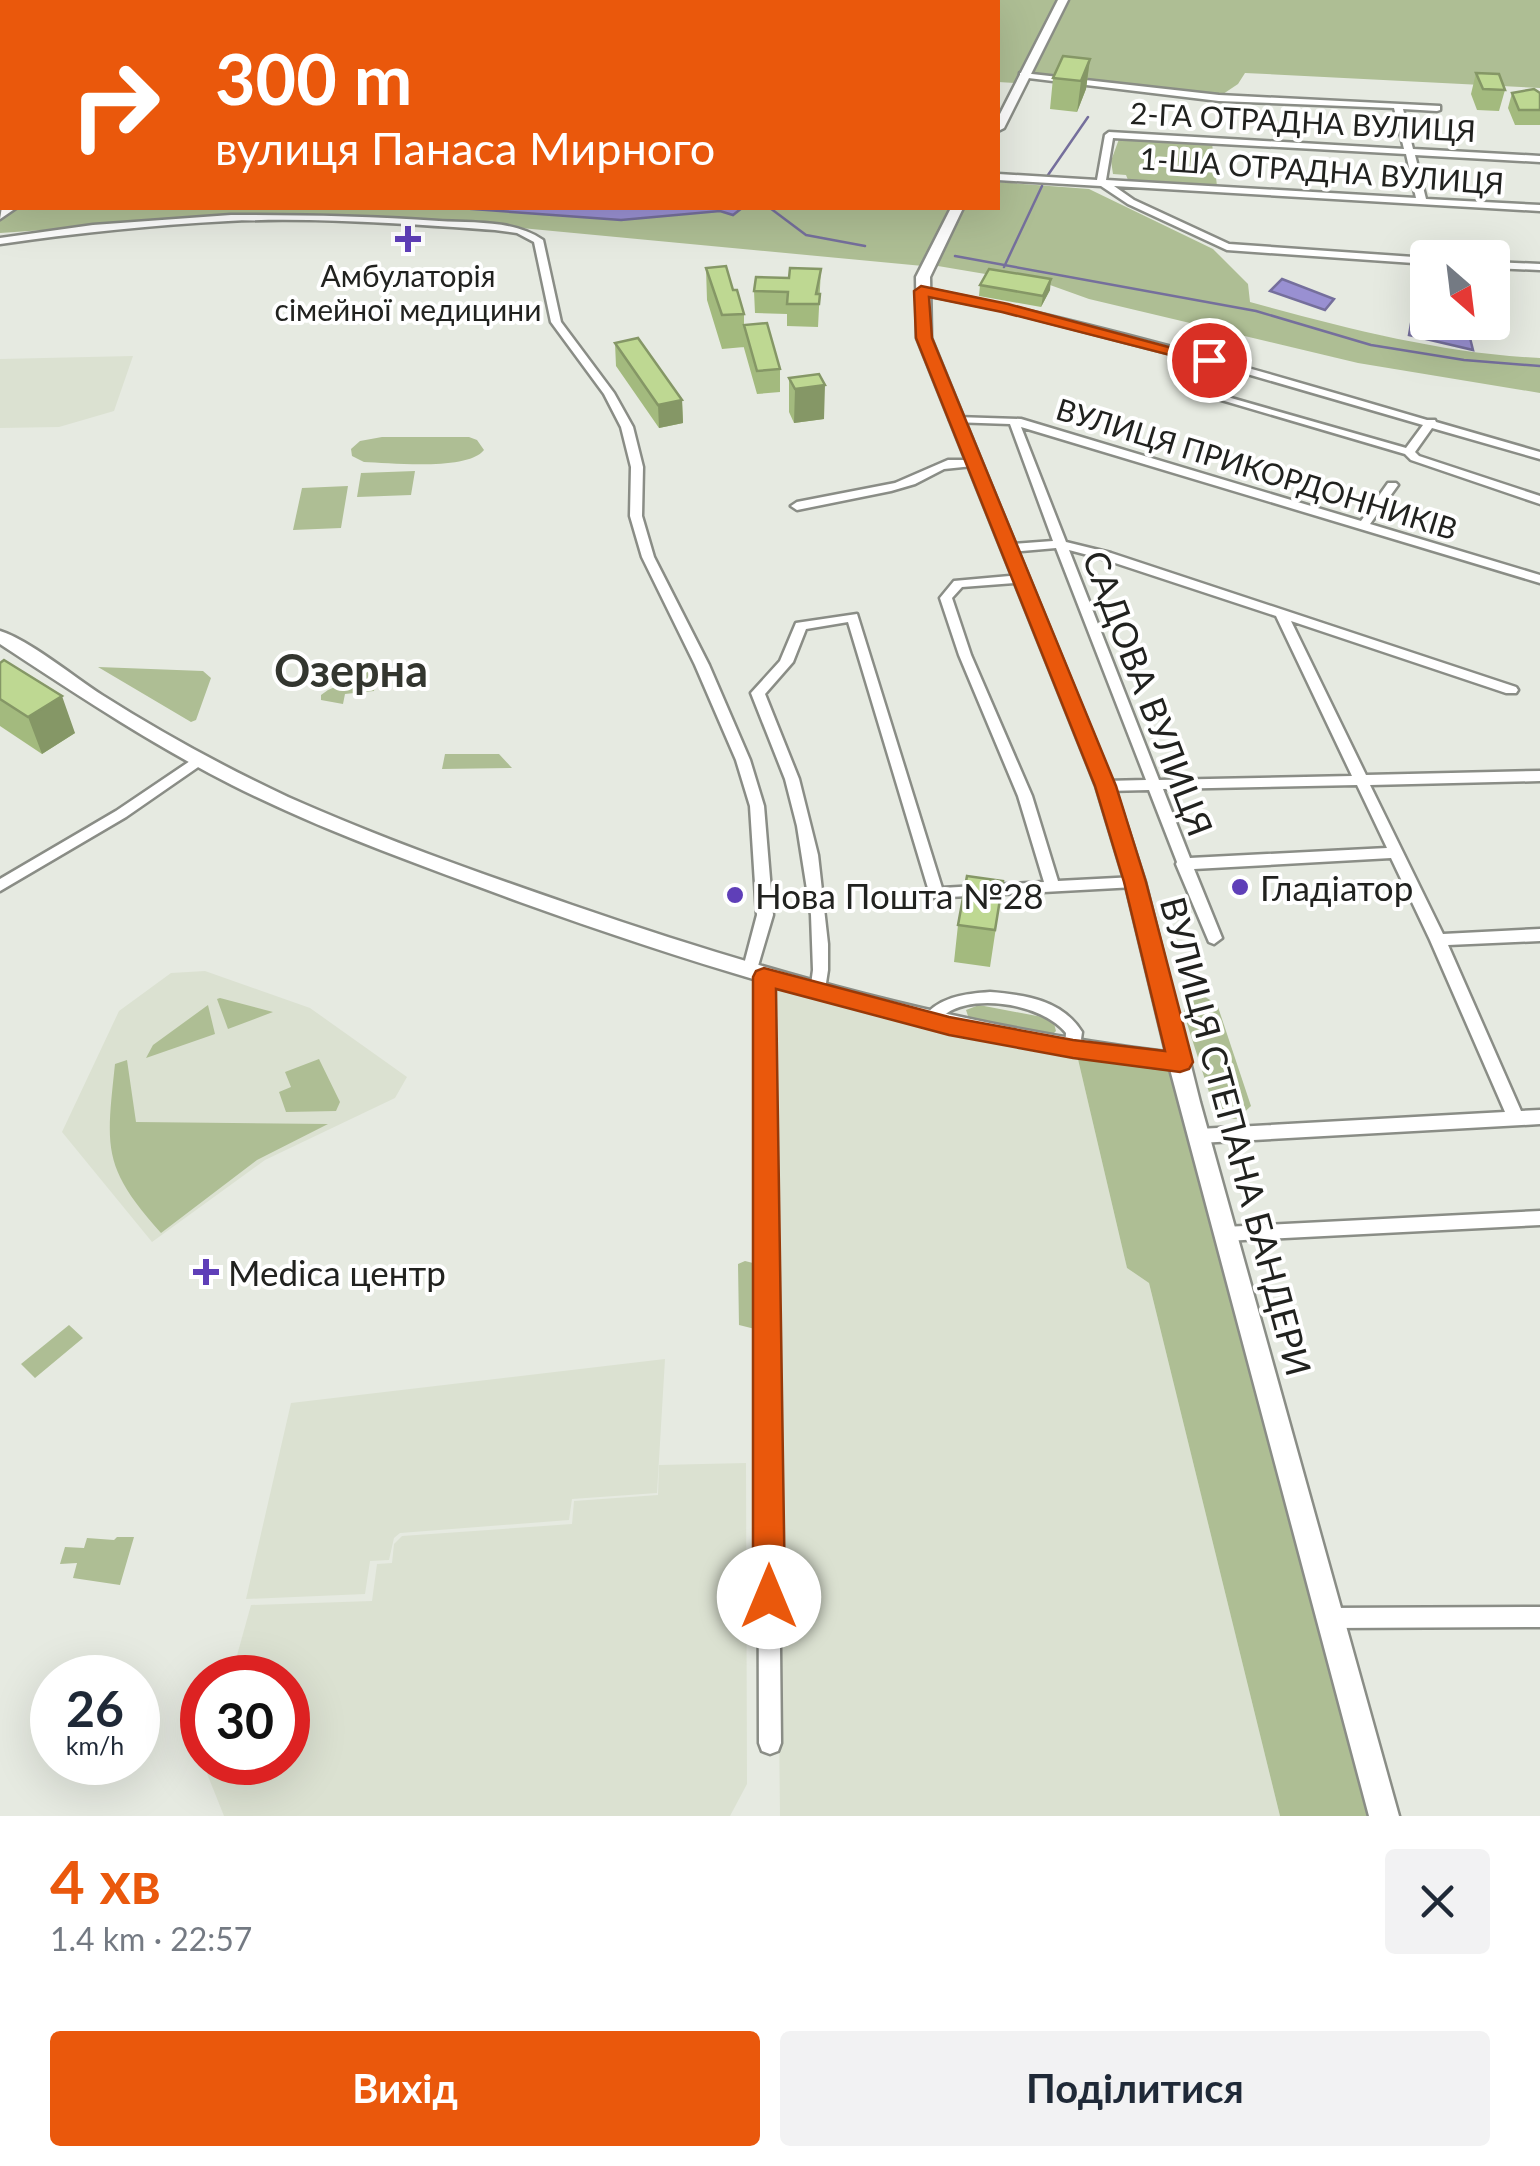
<!DOCTYPE html>
<html lang="uk">
<head>
<meta charset="utf-8">
<style>
  body { margin:0; font-family:Lato,sans-serif; background:#f2f2f3; color:#1f2937; height:100vh; display:flex; flex-direction:column; font-size:38px; white-space:nowrap }
  * { box-sizing:border-box; margin:0 }
  p { font-size:32px; color:#747a83 }
  .icon { flex:none; width:55px; height:55px; fill:none; stroke:currentColor; stroke-width:2; stroke-linecap:round; stroke-linejoin:round }
  .map { position:relative; height:1816px; overflow:hidden }
  .details { display:flex; flex-direction:column; background:#fff; flex:1 }
  .details>* { flex:none }
  .top-card { position:absolute; left:0px; top:0px; width:1000px; height:210px; box-shadow:0 10px 40px #0002; background:#ea580c; color:#fff; overflow:hidden }
  .needle { width:65px; rotate:152deg }
  .tools { position:absolute; left:1410px; top:240px; display:grid; gap:20px }
  .tools a { display:grid; place-items:center; width:100px; height:100px; border-radius:10px; background:#fff; box-shadow:0 10px 40px #0002; font-size:50px }
  .speed { position:absolute; left:30px; top:1655px; display:flex; gap:20px; font-size:50px; font-weight:700; text-align:center }
  .speed>* { display:grid; place-content:center; width:130px; height:130px; border-radius:50%; background:#fff; box-shadow:0 10px 40px #0002; line-height:1 }
  .speed small { font-size:25px; font-weight:400 }
  .speed .limit { border:15px solid #d22; background:#fff; color:#111 }
  .pin { position:absolute; display:grid; place-items:center; width:85px; height:85px; color:#fff; margin:-42px; border:5px solid #fff; border-radius:50%; box-shadow:0 2px 10px #0007 }
  .me { position:absolute; width:110px; margin:-55px; rotate:0deg; stroke-linejoin:round; filter:drop-shadow(0 0 8px #0008) }
  .turn { display:flex; align-items:center; gap:35px; height:210px; padding:0 50px; font-size:45px }
  .turn .icon { width:130px; height:130px; stroke-width:2.5 }
  .turn b { display:block; font-size:70px; line-height:85px }
  .round { display:grid; place-items:center; flex:none; width:105px; height:105px; border-radius:10px; background:#f2f2f3 }
  .head { display:flex; align-items:center; justify-content:space-between; height:170px; padding:0 50px }
  h1 { font-size:60px; font-weight:700; line-height:75px; color:#ea580c }
  .button { display:flex; gap:20px; margin-top:auto; padding:20px 50px }
  .button a { flex:1; height:115px; border-radius:10px; background:#ea580c; color:#fff; font-size:40px; font-weight:700; line-height:115px; text-align:center }
  .button a+a { background:#f2f2f3; color:#1f2937 }
  .map>svg:first-child { display:block }
  .built { fill:#dbe1d1 }
  .green { fill:#aebe94 }
  .water { fill:#9990d2; stroke:#756f9c; stroke-width:2.5 }
  .lines { fill:none; stroke-linecap:round; stroke-linejoin:round }
  .stream { stroke:#756f9c; stroke-width:2.5 }
  .street-casing { stroke:#8a8d86; stroke-width:5 }
  .secondary-casing { stroke:#8a8d86; stroke-width:5 }
  .street { fill:#fff; fill-rule:evenodd }
  .secondary { fill:#fff; fill-rule:evenodd }
  .wall { fill:#a3ba7e }
  .shaded-wall { fill:#859766 }
  .building { fill:#bed892; stroke:#859766; stroke-width:2.5 }
  .route { fill:#ea580c; stroke:#983908; stroke-width:2.5 }
  .poi-dot { fill:#5f3fb8; stroke:#fff; stroke-width:4 }
  .labels { text-anchor:middle; dominant-baseline:central; stroke-width:8; stroke-linejoin:round; paint-order:stroke }
  .far-street-label { font-size:30px; fill:#21221f; stroke:#fff }
  .far-poi-label { font-size:30px; fill:#21221f; stroke:#fff }
  .street-label { font-size:35px; fill:#21221f; stroke:#fff }
  .poi-label { font-size:35px; fill:#21221f; stroke:#fff; text-anchor:start }
  .district-label { font-size:45px; font-weight:bold; fill:#33362f; stroke:#fff }
</style>
</head>
<body>
<div class="map">
<svg width="1540" height="1816" viewBox="0 0 1540 1816">
  <rect width="100%" height="100%" fill="#e6eae1"/>
  <!-- built -->
  <path class="built" d="M133,356L114,411L59,427L0,428V359Z
    M205,971L310,1008L407,1077L395,1098L265,1160L152,1242L62,1132L119,1011L171,973Z
    M771,984L947,1031L1077,1055L1127,1268L1149,1283L1280,1816H780Z
    M665,1359L657,1493L572,1499L569,1520L400,1533L394,1538L389,1560L370,1561L365,1594L246,1599L291,1403Z
    M746,1463L747,1784L730,1816H224L206,1771L208,1763L288,1762V1678L231,1677L251,1605L372,1601L377,1564L392,1563L394,1544L402,1536L572,1524L574,1501L658,1495L659,1465Z"/>
  <!-- green -->
  <path class="green" d="M914,0H1060L1015,83L998,82V2Z
    M1066,0H1540V88L1245,73L1238,84L1220,96L1027,74Z
    M1119,139L1212,143L1217,186L1128,180L1126,175L1113,174L1111,161Z
    M998,182L1089,189L1213,249L1248,284L1250,302C1346,328 1440,353 1540,358V393L1358,363L1089,299L1050,285L932,265L961,208H998Z
    M15,208H952L923,266L447,221L353,217H232L0,233V219Z
    M382,437H469L477,440L484,450C468,471 391,463 364,462L352,456L351,449L360,441Z
    M415,471L411,495L357,497L361,473Z
    M348,486L341,528L293,530L302,488Z
    M98,667L203,671L211,678L196,720L191,722Z
    M377,668L374,691L345,694L343,704L321,700V695L328,690Z
    M445,754H499L512,768L442,769Z
    M1200,994L1217,1004L1251,1106L1237,1119L1222,1118L1215,1111L1184,1014L1185,1000Z
    M220,998L273,1012L228,1029L217,999Z
    M208,1005L215,1034L146,1058L153,1045Z
    M979,1005L1053,1019L1056,1031L1052,1035L970,1022L966,1010Z
    M1077,1055L1175,1067L1382,1816H1280L1149,1283L1127,1268Z
    M319,1059L340,1102L336,1111L286,1112L279,1092L291,1087L285,1072Z
    M127,1060L136,1122L328,1124L257,1160L161,1233C102,1167 106,1149 115,1064Z
    M745,1261L753,1263L756,1270L755,1329L739,1325L738,1264Z
    M69,1325L83,1338L35,1378L21,1364Z
    M117,1537H134L120,1585L73,1578L77,1563L60,1564L65,1547L84,1548L87,1538L114,1540Z"/>
  <!-- water -->
  <path class="water" d="M459,208H742L733,215L720,211L621,220Z
    M1282,279L1334,299L1325,310L1270,291Z
    M1412,318L1467,326L1473,350L1409,335Z"/>
  <g class="lines">
    <!-- stream -->
    <path class="stream" d="M1048,175L1088,117
      M770,208L806,235L865,246
      M955,256L1256,311L1371,345L1464,360L1540,366
      M1004,267L1042,186"/>
    <defs>
      <path id="street" d="M533,0H541L540,2H532Z
        M1023,73L1219,95L1440,106V110L1437,111L1403,109L1413,149L1540,156V162L1415,155L1426,199L1540,205V211L1114,186L1134,200L1229,244L1428,258V264L1227,250L1128,204L1101,186L998,180V174L1097,180L1105,135L1109,132L1404,149L1394,108L1219,101L1020,77V73ZM1113,138L1406,154L1416,198L1106,180Z
        M231,215C301,215 369,216 439,221C473,223 514,220 543,240L561,322L614,393L633,427L643,467L642,516L654,557L709,665L750,760L764,806L773,915L755,976H745L742,972L757,915L750,806L736,760L695,665L642,557L630,516L631,467L621,427L604,394L551,322L534,242L517,233L495,230C406,224 317,217 228,221C151,225 76,233 0,244V238L93,225Z
        M1492,262L1540,264V270L1492,268Z
        M921,288C1092,321 1260,371 1427,420H1435L1436,422L1540,452V459L1432,428L1415,452L1419,456L1540,496V504L1411,460L1405,454L1201,394L1210,392L1406,448L1423,425L1237,371L1002,310L917,293L916,291Z
        M956,417L1021,419L1361,521L1388,483H1396L1398,485L1370,524L1540,575V583L1021,427L1066,542L1111,553L1516,687L1518,690L1516,693H1506L1291,621L1366,775L1540,771V781L1370,785L1443,934L1540,929V941L1448,945L1521,1111L1540,1110V1124L1199,1143L1193,1141L1191,1136L1193,1131L1199,1129L1505,1112L1430,940L1391,858L1194,869L1222,938L1214,944L1209,942L1176,864L1177,862L1149,790L1105,791L1098,786L1105,781L1146,780L1056,548L1011,552L1005,548L1011,544L1053,541L1010,424L952,422L950,420ZM1069,550L1103,559L1276,616L1352,776L1159,780ZM1357,785L1387,848L1190,858L1163,789Z
        M948,460H973L979,463L973,466L944,469L915,484L891,491L797,510L791,506L797,502L895,483Z
        M1022,575L1026,576V582L962,587L952,598L971,655L1032,796L1058,881L1135,877L1142,882L1135,887L931,898L848,622L806,629L793,662L765,694L799,779L818,855L828,944V970L824,996H812L810,992L813,970L811,915L797,826L785,779L751,693L780,661L796,623L857,614L942,888L1044,882L1018,796L959,655L940,598L954,581Z
        M199,755L206,760L204,763L126,817L0,891V879L116,811Z
        M765,971L770,973L773,977L781,1743L778,1751L770,1754L762,1751L759,1743L757,977L760,973Z
        M990,992C1026,995 1062,1000 1082,1032L1079,1053H1067L1065,1049L1066,1033C1044,1005 977,993 947,1013C942,1016 939,1021 935,1024H923L921,1020C938,997 963,994 990,992Z
        M1540,1211V1225L1225,1241L1219,1239L1216,1234L1219,1229L1225,1227Z
        M1540,1607V1627L1329,1628L1322,1625L1319,1618L1322,1611L1329,1608Z"/>
      <path id="secondary" d="M1058,0H1068L1004,128L998,131V118Z
        M0,46H2V52H0Z
        M2,207L16,208L0,219Z
        M951,208H963L930,277L931,338L1114,786L1145,882L1200,1102L1399,1816H1369L1170,1069C946,1041 731,978 520,902C423,866 325,832 232,785C151,744 76,694 0,644V631C29,640 74,677 102,695C162,733 224,767 288,797C380,838 476,872 572,905C766,972 961,1027 1166,1052L1125,882L1096,786L917,338L916,277Z"/>
    </defs>
    <!-- street casing -->
    <use href="#street" class="street-casing"/>
    <!-- secondary casing -->
    <use href="#secondary" class="secondary-casing"/>
    <!-- street -->
    <use href="#street" class="street"/>
    <!-- secondary -->
    <use href="#secondary" class="secondary"/>
  </g>
  <!-- wall -->
  <path class="wall" d="M259,0H326V2H260Z
    M362,0H382L381,2H362Z
    M1090,59L1086,89L1077,112L1050,109L1053,78Z
    M1476,73L1505,90L1499,111L1477,110L1471,94Z
    M1512,93H1540V125H1515L1508,108Z
    M706,268L733,290L744,314V347L722,349L707,300Z
    M821,269L818,327L787,326V314L755,313L754,291L789,278Z
    M980,285L1050,290L1041,307L979,296Z
    M744,325L780,369V392L757,394L744,348Z
    M615,343L682,400L683,423L659,428L616,366Z
    M789,378L824,419L794,423L789,412Z
    M0,663L75,733L42,754L0,726Z
    M1003,881L990,967L954,962L958,925Z"/>
  <!-- shaded-wall -->
  <path class="shaded-wall" d="M312,0H326V2H313Z
    M1090,59L1086,89L1077,112L1081,81Z
    M1051,279L1050,290L1041,307L1043,296Z
    M825,385L824,419L794,423L795,389Z
    M682,400L683,423L659,428L658,405Z
    M62,696L75,733L42,754L28,717Z"/>
  <!-- building -->
  <path class="building" d="M1063,56L1090,59L1081,81L1053,78Z
    M1476,73L1499,74L1505,90L1483,89Z
    M1534,89L1540,93V110H1519L1512,93Z
    M726,266L733,290H737L744,314L722,315L706,268Z
    M790,268L821,269L816,294H820L819,304H787L788,292L754,291L756,277L789,278Z
    M989,269L1051,279L1043,296L980,285Z
    M767,323L780,369L757,371L744,325Z
    M638,338L682,400L658,405L615,343Z
    M819,374L825,385L795,389L789,378Z
    M4,660L62,696L28,717L0,699V663Z
    M967,876L1003,881L995,930L958,925Z"/>
  <!-- route -->
  <path class="route" d="M921,286L1008,304L1217,360L1209,365L1002,312L929,297L932,338L1116,786L1146,882L1193,1062L1189,1069L1180,1072L1073,1058L949,1035L776,989L785,1597L780,1608L769,1612L758,1608L753,1597V977L756,971L764,968L949,1017L1073,1040L1165,1051L1124,882L1095,786L916,338L914,291Z"/>
  <!-- markers -->
  <g class="poi-dot">
    <path d="M403 224h10v10h10v10h-10v10h-10v-10h-10v-10h10z"/>
    <circle cx="1240" cy="887" r="10"/>
    <circle cx="735" cy="895" r="10"/>
    <path d="M201 1257h10v10h10v10h-10v10h-10v-10h-10v-10h10z"/>
  </g>
  <g class="labels">
    <!-- far-street labels -->
    <g class="far-street-label">
      <text transform="translate(1303 121) rotate(3)">2-ГА ОТРАДНА ВУЛИЦЯ</text>
      <text transform="translate(1322 170) rotate(4)">1-ША ОТРАДНА ВУЛИЦЯ</text>
      <text transform="translate(1257 468) rotate(17)">ВУЛИЦЯ ПРИКОРДОННИКІВ</text>
    </g>
    <!-- far-poi labels -->
    <g class="far-poi-label">
      <text x="408" y="275">Амбулаторія<tspan x="408" dy="34">сімейної медицини</tspan></text>
    </g>
    <!-- street labels -->
    <g class="street-label">
      <text transform="translate(1149 693) rotate(69)">САДОВА ВУЛИЦЯ</text>
      <text transform="translate(1237 1136) rotate(75)">ВУЛИЦЯ СТЕПАНА БАНДЕРИ</text>
    </g>
    <!-- poi labels -->
    <g class="poi-label">
      <text x="1260" y="887">Гладіатор</text>
      <text x="755" y="895">Нова Пошта №28</text>
      <text x="228" y="1272">Medica центр</text>
    </g>
    <!-- district labels -->
    <g class="district-label">
      <text x="351" y="670">Озерна</text>
    </g>
  </g>
</svg>
<div class="tools">
<a><svg class="needle" viewBox="-14 -14 28 28"><path d="M0-13l5 13h-10z" fill="#e53935"/><path d="M0 13l5-13h-10z" fill="#747a83"/></svg></a>
</div>
<div class="speed"><div>26<small>km/h</small></div><div class="limit">30</div></div>
<div class="pin" style="left:1209px;top:360px;background:#d93025"><svg class="icon" aria-label="arrive" viewBox="0 0 24 24"><path d="M6 21V4h12l-3 4 3 4H6"/></svg></div>
<svg class="me" style="left:769px;top:1597px" viewBox="-20 -20 40 40"><circle r="19" fill="#fff"/><path d="M0-13L10 11 0 6-10 11z" fill="#ea580c"/></svg>
<div class="top-card">
<div class="turn"><svg class="icon" aria-label="right" viewBox="0 0 24 24"><path d="M7 20v-9h11M14 6l5 5-5 5"/></svg><div><b>300 m</b>вулиця Панаса Мирного</div></div>
</div>
</div>
<section class="details">
<div class="head"><div><h1>4 хв</h1><p>1.4 km · 22:57</p></div><a class="round"><svg class="icon" aria-label="close" viewBox="0 0 24 24"><path d="M6 6l12 12M18 6L6 18"/></svg></a></div>
<div class="button"><a>Вихід</a><a>Поділитися</a></div>
</section>
</body>
</html>
